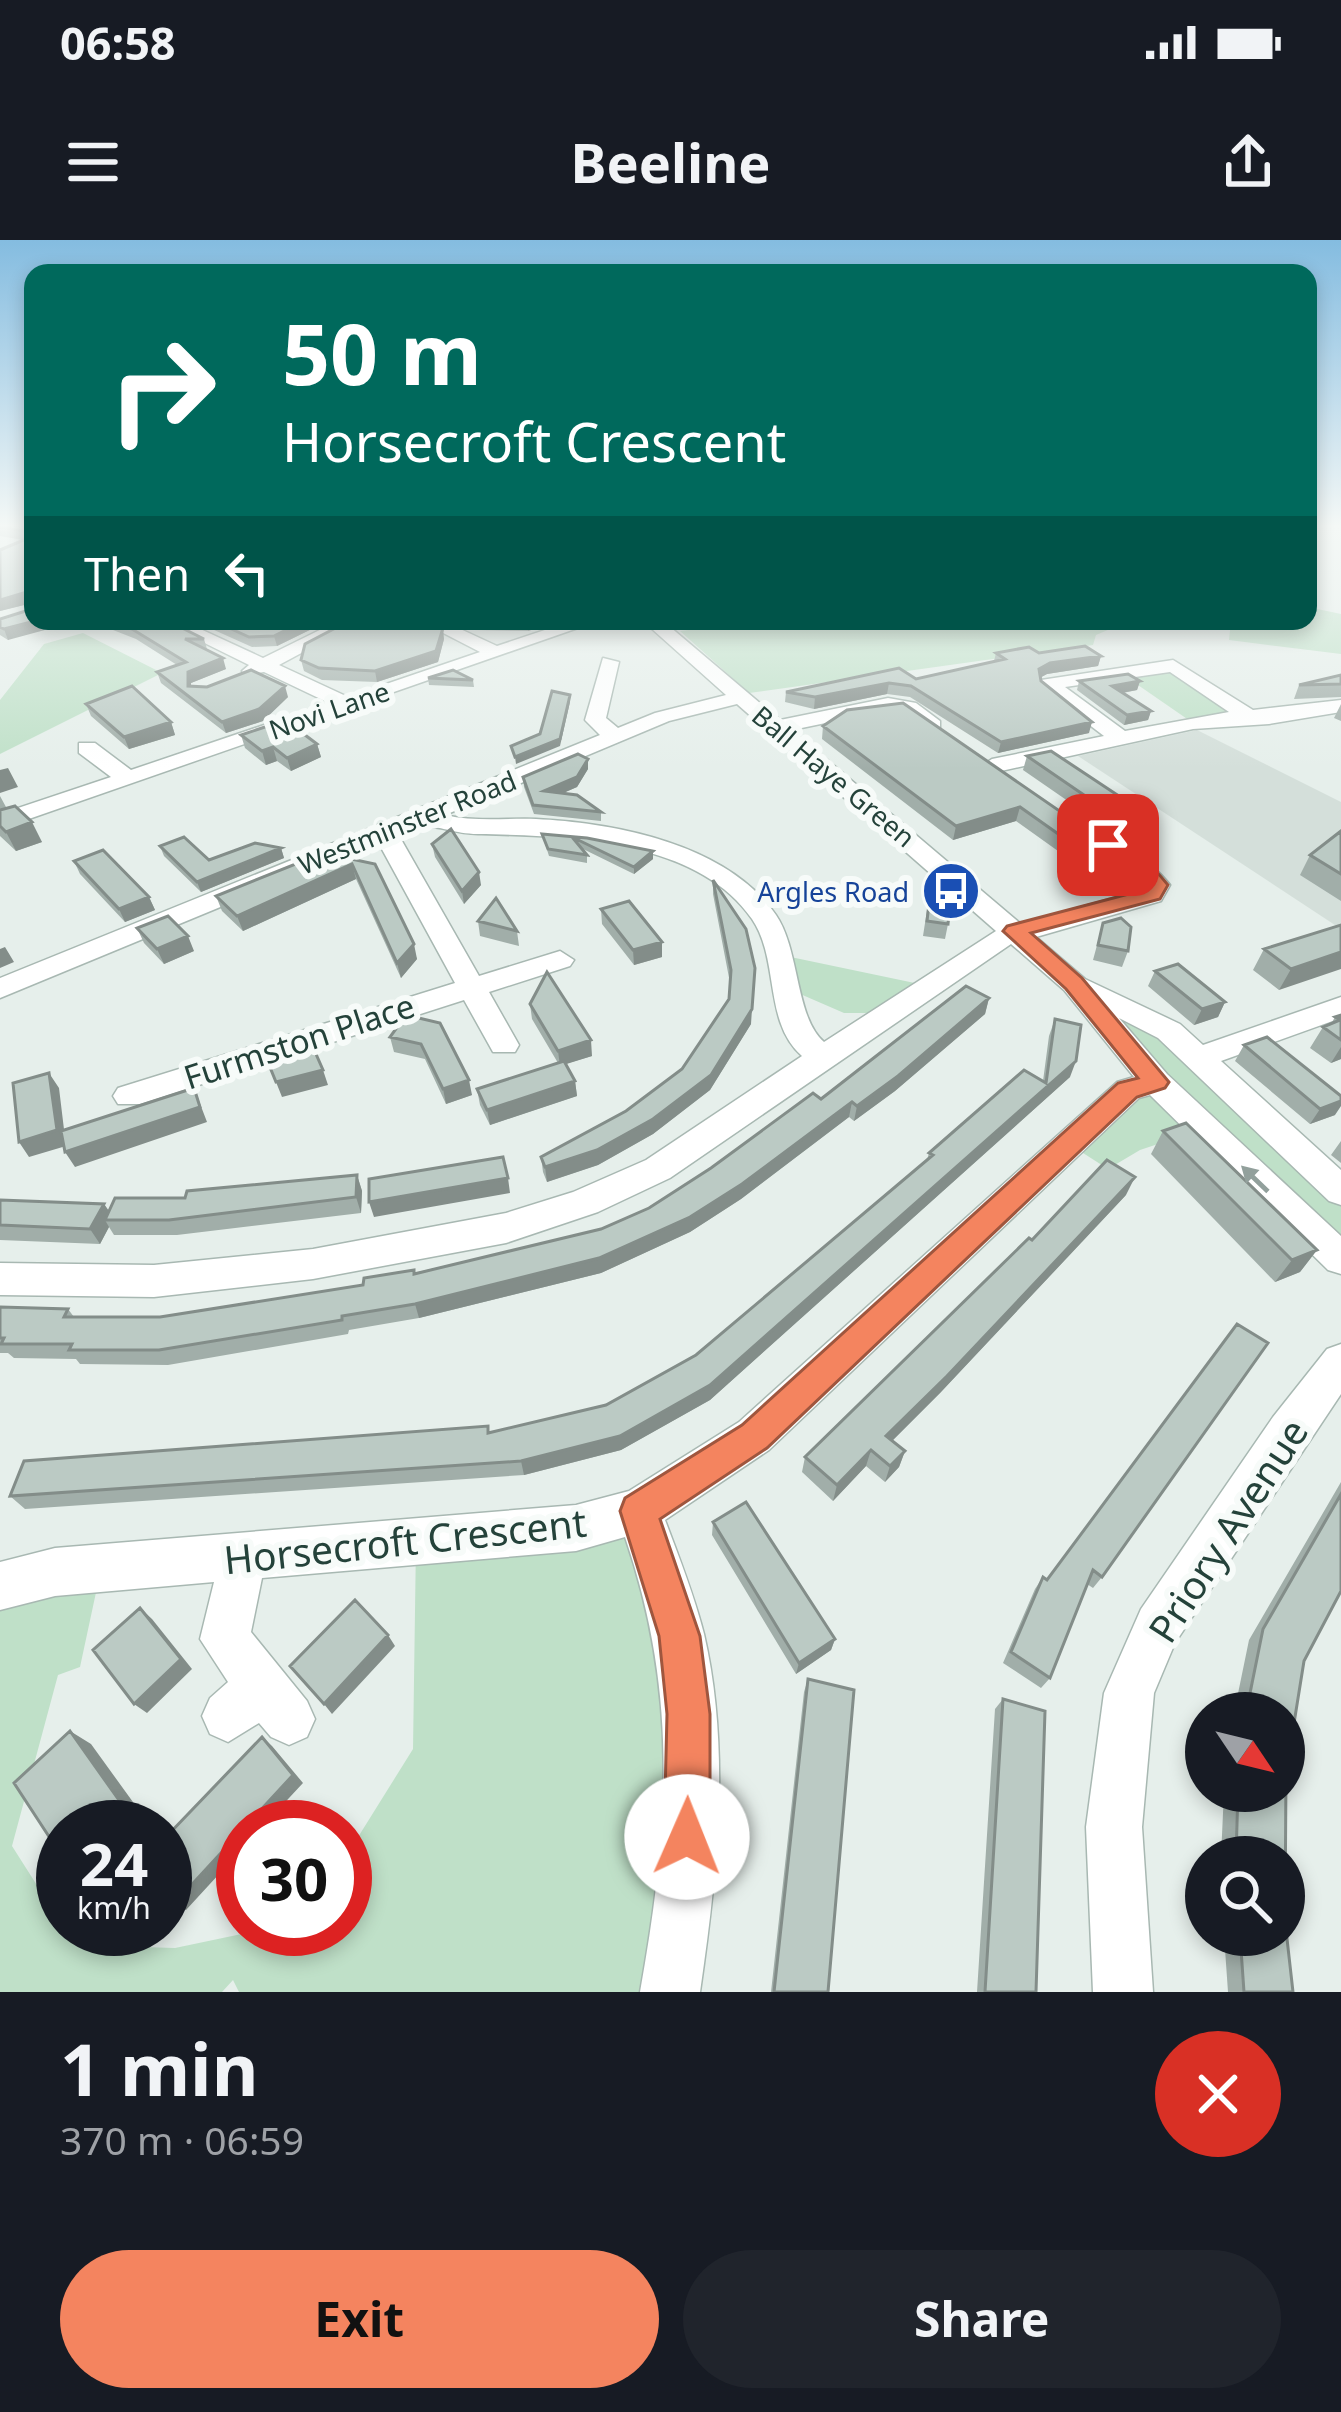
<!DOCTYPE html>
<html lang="en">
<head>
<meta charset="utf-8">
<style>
  body { margin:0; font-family:"Noto Sans",sans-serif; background:#20242c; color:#f1f3f6; height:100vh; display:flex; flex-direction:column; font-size:45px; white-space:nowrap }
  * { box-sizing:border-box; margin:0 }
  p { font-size:39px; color:#9ea1a6 }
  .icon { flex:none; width:66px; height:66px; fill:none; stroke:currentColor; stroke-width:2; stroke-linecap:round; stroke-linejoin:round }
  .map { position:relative; height:1752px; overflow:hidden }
  .sheet { display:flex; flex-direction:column; background:#171b24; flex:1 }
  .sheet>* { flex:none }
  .guide { position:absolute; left:24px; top:24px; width:1293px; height:366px; border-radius:24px; box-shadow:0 6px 18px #0003; background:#00695c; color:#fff; overflow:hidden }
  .needle { width:78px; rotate:125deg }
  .controls { position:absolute; left:1185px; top:1452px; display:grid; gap:24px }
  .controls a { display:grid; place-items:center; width:120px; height:120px; border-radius:50%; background:#171b24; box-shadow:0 6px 18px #0003; font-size:60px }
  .speed { position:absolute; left:36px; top:1560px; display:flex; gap:24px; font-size:60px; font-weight:700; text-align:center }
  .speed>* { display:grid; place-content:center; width:156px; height:156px; border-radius:50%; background:#171b24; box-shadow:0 6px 18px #0003; line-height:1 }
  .speed small { font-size:30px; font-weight:400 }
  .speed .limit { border:18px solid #d22; background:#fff; color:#111 }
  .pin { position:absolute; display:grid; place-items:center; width:102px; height:102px; color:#fff; margin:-51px; border-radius:24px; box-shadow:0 6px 18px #0006 }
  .me { position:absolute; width:132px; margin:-66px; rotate:1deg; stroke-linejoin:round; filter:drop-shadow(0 0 9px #0008) }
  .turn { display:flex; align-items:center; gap:42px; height:252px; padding:0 60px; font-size:54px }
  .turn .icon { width:156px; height:156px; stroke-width:2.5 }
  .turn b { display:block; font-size:84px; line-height:102px }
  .then { display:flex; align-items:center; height:114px; padding:0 60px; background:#0003; gap:24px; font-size:45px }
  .round { display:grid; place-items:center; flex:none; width:126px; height:126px; border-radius:63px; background:#20242c }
  .overview { display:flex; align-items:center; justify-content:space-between; height:204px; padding:0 60px }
  h1 { font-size:72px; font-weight:700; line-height:90px }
  .action { display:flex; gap:24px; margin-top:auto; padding:24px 60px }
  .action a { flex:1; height:138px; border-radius:72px; background:#f4845f; color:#111; font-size:48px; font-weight:700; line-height:138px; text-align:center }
  .action a+a { background:#20242c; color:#f1f3f6 }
  .status { display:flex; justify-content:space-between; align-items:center; height:84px; padding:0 60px; background:#171b24; direction:ltr }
  .status svg { height:33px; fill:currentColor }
  header { display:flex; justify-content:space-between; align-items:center; height:156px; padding:0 60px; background:#171b24; font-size:54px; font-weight:700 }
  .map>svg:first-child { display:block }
  .built { fill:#d4dfda }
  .green { fill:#bfe0c8 }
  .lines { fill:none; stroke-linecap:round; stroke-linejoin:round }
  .minor-casing { stroke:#a8b8b2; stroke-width:3 }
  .minor { fill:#fff; fill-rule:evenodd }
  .wall { fill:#a1aea9 }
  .shaded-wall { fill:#838d89 }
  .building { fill:#bbcac4; stroke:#838d89; stroke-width:3 }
  .oneway { fill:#92a09c }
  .route { fill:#f4845f; stroke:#9f563e; stroke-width:3 }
  .labels { text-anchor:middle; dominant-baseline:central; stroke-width:12; stroke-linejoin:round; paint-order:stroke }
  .far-street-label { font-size:27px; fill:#24423a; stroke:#f7fbf9 }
  .far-transit-label { font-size:27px; fill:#164399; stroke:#f7fbf9; text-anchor:end }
  .street-label { font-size:33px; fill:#24423a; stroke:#f7fbf9 }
  .near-street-label { font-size:39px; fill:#24423a; stroke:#f7fbf9 }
</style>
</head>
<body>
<div class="status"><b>06:58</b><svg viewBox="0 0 49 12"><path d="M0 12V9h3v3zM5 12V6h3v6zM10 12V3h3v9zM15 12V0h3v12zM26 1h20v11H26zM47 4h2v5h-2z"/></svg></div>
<header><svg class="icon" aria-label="menu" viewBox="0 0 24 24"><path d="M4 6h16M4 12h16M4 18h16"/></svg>Beeline<svg class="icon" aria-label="share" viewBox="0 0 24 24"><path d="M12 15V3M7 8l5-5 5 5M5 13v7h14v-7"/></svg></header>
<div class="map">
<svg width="1341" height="1752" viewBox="0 0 1341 1752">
  <rect width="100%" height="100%" fill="#e6efeb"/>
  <!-- built -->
  <path class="built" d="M1197,490L1341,562V689L1078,516Z"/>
  <!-- green -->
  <path class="green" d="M1308,367L1341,374V414L1229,400L1231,381H1308Z
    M765,381H1129L1096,395L1093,405L749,453L680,391Z
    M83,393L162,433L0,514V460L44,404Z
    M1173,426L1244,470L1193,483L1122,434Z
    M781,715L929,746L889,773H844L791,750Z
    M1130,779L1150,781L1341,951V1019L1203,889L1140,910L1108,929L1069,904L1155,842L1117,785Z
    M639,1271L679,1395L670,1752H239L233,1740L222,1752H0V1346L101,1329L80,1427L58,1435L12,1606L75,1705L175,1708L266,1689H345V1618L413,1509L416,1302Z"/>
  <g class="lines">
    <defs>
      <path id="minor" d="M160,381H183L263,418L338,381H361L279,425L348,457L480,412L420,381H443L497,406L572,381H598L0,589V574L111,537L79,513V503H95L131,530L329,463L264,432L245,435L242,431L249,425Z
        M643,381H663L780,480L888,458L916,463L940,481V489L933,491L903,472L888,470L792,490L1021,684L1142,650L1137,637L1075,594V584C1101,580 1154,624 1170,645L1161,661L1036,697L1085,739L1180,784L1203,805L1341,757V778L1221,821L1341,930V965L1329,961L1158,798L1119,778L1167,834L1341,996V1034L1328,1030L1150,855L1139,858L769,1210L665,1280C679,1317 694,1355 704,1394C731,1510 717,1636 700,1752H640C669,1590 679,1455 625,1297L576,1311L262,1338L251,1392L307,1461L315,1479L307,1497L289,1505L271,1497L259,1483L228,1502L210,1494L202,1476L210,1458L228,1442L200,1399L214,1342L55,1356L0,1370V1322L55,1308L576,1265L629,1251L739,1182L1117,842L1134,837L1064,750L1011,704L670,938L598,972L506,1003L313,1039L154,1057L0,1055V1023L154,1025L313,1009L506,973L573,952L646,920L802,816C763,782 780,720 752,679C696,598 564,596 478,594C440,593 436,578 398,594L479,736L560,711L574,720L570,726L489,752L519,805L515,812H493L464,760L140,864H118L113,856L118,848L455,743L378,602L0,758V738L600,495L585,480L603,418L619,422L606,478L618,488L655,473L726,455ZM737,464L996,691L824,802C795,777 800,710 776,675C727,604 616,583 536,579C505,578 475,582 445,575L669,481Z
        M1173,420L1253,470L1341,460V472L1269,484L1193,489L992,533L981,526L992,519L1104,496L1041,448V440ZM1170,432L1229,472L1125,491L1065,447Z
        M1341,1104V1154L1175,1403L1154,1453L1142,1587L1153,1752H1093L1086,1587L1104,1453L1141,1369L1273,1177L1327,1109Z"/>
    </defs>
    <!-- minor casing -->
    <use href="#minor" class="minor-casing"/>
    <!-- minor -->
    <use href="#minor" class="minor"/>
  </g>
  <!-- wall -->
  <path class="wall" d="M0,284H33V381L8,400L0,395V379L32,369V363L0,371L23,300L0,296Z
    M90,381H168L204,399L207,409L226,429L191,443V446L288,457L263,481L226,493L161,443L157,432L177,425L136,399Z
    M194,381H328L277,406L252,407Z
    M454,381H559L528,391L474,390Z
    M670,381H730V384L681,390Z
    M444,399L438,422L377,442L322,440L304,431L301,420Z
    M996,413L1101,416L1098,426L1047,434L1041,437V441L1089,493L998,513L910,457L887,454L814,469L785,462L786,452L916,439L994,421Z
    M1341,435V457L1294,459L1299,445Z
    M428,438L473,440L474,447L429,445Z
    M1079,441H1140L1137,450L1123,453L1151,471L1148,480L1124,485L1077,450Z
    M86,464L171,482L175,495L129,509L91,476Z
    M1341,464V481L1334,478Z
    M847,470L1119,612L1114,626L1100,641L1016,581L953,600L822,499L823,486Z
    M283,493L317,504L321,517L291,531L277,521L266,525L245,508L241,495Z
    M1027,516L1152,578L1146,592L1133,606L1023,530Z
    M588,519V529L577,547L563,553L601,572V581L534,574L524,547L523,537Z
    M0,556L6,567L42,602L16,611L0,596Z
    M1341,591V661L1300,635L1310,615Z
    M542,594L587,598L653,619L634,634L581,608L587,615V623L549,616Z
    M432,604L481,645L464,664L435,617Z
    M160,606L209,620L281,608L284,618L201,652L164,616Z
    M74,621L149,657L155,670L125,682L80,634Z
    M375,624L417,719L401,738L356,639L243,691L222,671L216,656Z
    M932,638L948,684L945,699L923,696Z
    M713,640L751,784L710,850L653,894L598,925L547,942L543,932L541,917L626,871L682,829L729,759L730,743L713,654Z
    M601,669L662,717L634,725L602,684Z
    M478,681L517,691L519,706L480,696Z
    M1103,683L1128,711L1122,727L1093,720Z
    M1341,685L1279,750L1253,730L1264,709Z
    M137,688L194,711L164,724L144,703Z
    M1155,731L1225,762L1218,777L1194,785L1148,746Z
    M989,758L985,774L895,851L854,881L849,877L741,959L690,992L601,1033L419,1078L349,1090L348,1094L168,1125L80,1124L76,1119L14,1118L8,1113H0V1067L68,1069L74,1077H160L363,1045L601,989L649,968L821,859Z
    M530,764L592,816L565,824L575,841L577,856L490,885L480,865L477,849L558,823L532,779Z
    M406,775L472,855L446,864L425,819L394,812L390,797Z
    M1341,775V819L1331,823L1310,808L1323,787L1331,784L1335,777Z
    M1055,779L1070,837L710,1160L621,1210L524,1235L25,1269L10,1256L490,1193L606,1165L696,1115L927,920L929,913L1043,841L1049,796Z
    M1244,805L1335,875L1310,884L1235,821Z
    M1163,891L1317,1010L1300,1032L1275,1042L1151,914Z
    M1341,901V923L1331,915Z
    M357,935L362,951L361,973L177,995H114L109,987L100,1004L0,1000V960L104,964L109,971L185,958Z
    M1126,955L940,1153L892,1201L905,1211L899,1227L885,1242L866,1226L833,1261L802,1232L805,1217L1032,1000Z
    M1237,1084L1102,1337L1093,1348L1087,1344L1050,1438L1041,1448L1003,1423L1035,1349L1043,1337L1047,1340Z
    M1341,1242V1351L1304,1421L1286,1533L1285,1681L1293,1752H1228L1224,1695H1284V1617H1221L1224,1551H1284V1473H1234L1249,1400Z
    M713,1282L835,1399L831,1410L796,1434L712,1295Z
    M808,1439L828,1752H771L804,1452Z
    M1003,1459L1036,1752H977L995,1469Z"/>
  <!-- shaded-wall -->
  <path class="shaded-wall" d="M27,352L32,363L0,371V360Z
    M35,381H78L8,400L4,389Z
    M304,381H328L277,406L274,396Z
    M527,381H559L528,391Z
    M681,381H730V384L681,390Z
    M443,388L444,399L438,422L377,442L375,431Z
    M1101,416L1098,426L1047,434L1036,440L1039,429L1050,423Z
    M223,418L226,429L191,443L192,457L188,446V432Z
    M1140,441L1137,450L1110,455L1112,446Z
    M889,443L887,454L814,469L815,457Z
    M285,446L288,457L263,481L226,493L222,482Z
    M570,455V462L560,506L516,524L515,517L560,499Z
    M1151,471L1148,480L1124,485L1127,475Z
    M171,482L175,495L129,509L124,497Z
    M1092,482L1089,493L998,513L1001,502Z
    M317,504L321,517L291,531L287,518Z
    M273,507L277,521L266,525L262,511Z
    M588,519V529L577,547L545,561L544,551Z
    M8,528L18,547L0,553V530Z
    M1020,567L1016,581L953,600L956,586Z
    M1152,578L1146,592L1133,606L1138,592Z
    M32,582L42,602L16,611L6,592Z
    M281,608L284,618L201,652L197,642Z
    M653,611V619L634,634V627Z
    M1119,612L1114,626L1100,641L1105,627Z
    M352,624L356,639L243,691L237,676Z
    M479,632L481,645L464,664L462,651Z
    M149,657L155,670L125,682L119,669Z
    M188,696L194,711L164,724L157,709Z
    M662,702V717L634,725L633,710Z
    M414,704L417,719L401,738L397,723Z
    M5,707L14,722L0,728V709Z
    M1341,712V729L1279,750L1291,729Z
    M989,758L985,774L895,851L854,881L857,866Z
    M1225,762L1218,777L1194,785L1202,769Z
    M752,769L751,784L710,850L653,894L598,925L547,942L545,927L597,910Z
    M591,800L592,816L560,826L558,811Z
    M1341,807V819L1331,823Z
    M1076,821L1070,837L710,1160L621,1210L524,1235L521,1221L620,1196Z
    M323,830L328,845L282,857L276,842Z
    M49,833L59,848L66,906L29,917L19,902Z
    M469,840L472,855L446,864L443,849Z
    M575,841L577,856L490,885L487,870Z
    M194,848L207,882L75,927L65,912Z
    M1341,861V866L1335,875L1310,884L1320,869Z
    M852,862L849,877L741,959L690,992L601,1033L419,1078L415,1064L599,1018Z
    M357,935L362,951L361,973L356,957Z
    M1135,937L1126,955L940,1153L881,1212L886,1196Z
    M508,938L510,953L374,977L369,962Z
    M104,964L114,979L105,980L109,987L100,1004L90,989Z
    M1317,1010L1300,1032L1275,1042L1292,1020Z
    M871,1210L866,1226L833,1261L837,1245Z
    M905,1211L899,1227L885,1242L890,1226Z
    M140,1368L152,1379L192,1429L147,1473L134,1464Z
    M388,1395L395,1406L332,1474L324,1464Z
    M835,1399L831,1410L796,1434L799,1423Z
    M70,1491L91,1504L151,1587H138Z
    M262,1497L272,1506L303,1543L262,1587H245Z
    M243,1589V1608L186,1670L173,1665Z"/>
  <!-- building -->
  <path class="building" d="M0,284H33V293L0,287Z
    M33,296V357L27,352L0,360V310Z
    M33,358V381H35L4,389L0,387V379L32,369Z
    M113,381H168L204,399H185L223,418L188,432V446L207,447L251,430L285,446L259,469L222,482L157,432L186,422L132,389Z
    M214,381H304L274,396L249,397Z
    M349,381H429L443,388L436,411L375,431L319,428L301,420L305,404Z
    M1085,406L1101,416L1050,423L1039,429L1041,441L1092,482L1001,502L911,446L889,443L815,457L786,452L899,428L916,439L1005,419L996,413L1029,407L1039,413Z
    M453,430L473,440L428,438Z
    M1128,434L1140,441L1112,446L1151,471L1127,475L1079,441Z
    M1341,435V444L1299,445Z
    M132,446L171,482L124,497L86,464Z
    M552,451L570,455L560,499L515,517L511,506L540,494Z
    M903,463L1119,612L1105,627L1020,567L956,586L823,486L847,470Z
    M271,485L283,493L297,489L317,504L287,518L273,507L262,511L241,495Z
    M1051,511L1152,578L1138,592L1027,516Z
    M578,514L588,519L577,537L544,551L577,555L601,572L533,565L523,537Z
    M15,566L32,582L6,592L0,586V570Z
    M451,589L479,632L462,651L432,604Z
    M1341,591V634L1310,615Z
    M542,594L587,598L653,611L634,627L572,597L587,615L548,609Z
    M184,597L209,620L255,603L281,608L197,642L160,606Z
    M103,610L149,657L119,669L74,621Z
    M323,613L375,624L414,704L397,723L352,624L237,676L216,656Z
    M932,638L951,654L948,684L927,681Z
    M713,640L746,689L755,728L752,769L711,835L653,879L597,910L545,927L541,917L626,871L682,829L729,759L731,730Z
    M496,658L517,691L478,681Z
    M629,661L662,702L633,710L601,669Z
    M168,676L188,696L157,709L137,688Z
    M1121,678L1131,687L1128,711L1098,705L1103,683Z
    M1341,685V712L1291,729L1264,709Z
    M1178,724L1225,762L1202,769L1155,731Z
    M547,732L591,800L558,811L530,764Z
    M966,746L989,758L898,836L857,866L852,862L742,944L690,977L599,1018L415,1064L342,1076V1080L159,1110H69L72,1104H1L4,1098H0V1067L68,1069L64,1077H160L363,1045L364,1038L414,1030V1034L601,989L649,968L711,928L813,853L821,859Z
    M406,775L440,783L469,840L443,849L421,804L390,797Z
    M1341,775V800L1323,787L1340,780L1335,777Z
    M1055,779L1081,785L1076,821L710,1145L620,1196L521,1221L10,1256L24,1221L488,1186V1193L606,1165L696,1115L933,915L929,913L1024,830L1046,843Z
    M1267,797L1341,856V861L1320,869L1244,805Z
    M312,805L323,830L276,842L267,820Z
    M564,821L575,841L487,870L477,849Z
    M49,833L57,890L19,902L13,843Z
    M194,848L200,867L65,912L61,891Z
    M1186,883L1317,1010L1292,1020L1163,891Z
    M503,917L508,938L369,962V939Z
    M1107,920L1135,937L947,1136L886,1196L905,1211L890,1226L871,1210L837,1245L805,1217L1029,998L1032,1000Z
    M357,935L356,957L169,980H105L115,958H185L187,951Z
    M0,960L104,964L90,989L0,985Z
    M1237,1084L1268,1103L1102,1337L1093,1330L1050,1438L1011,1412L1043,1337L1047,1340Z
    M1341,1254V1351L1304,1421L1286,1533L1285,1681L1293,1752H1244L1240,1695H1284V1617H1236L1238,1551H1284V1473H1246L1263,1389Z
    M746,1262L835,1399L799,1423L713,1282Z
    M355,1360L388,1395L324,1464L290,1426Z
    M140,1368L181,1419L134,1464L93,1410Z
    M808,1439L854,1450L828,1752H774Z
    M1003,1459L1045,1471L1036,1752H985Z
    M70,1491L138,1587H63V1618L14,1543Z
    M262,1497L293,1535L173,1665L165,1653V1598Z"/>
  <!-- one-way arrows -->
  <defs><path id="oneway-solid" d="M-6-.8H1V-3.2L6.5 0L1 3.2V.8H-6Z" transform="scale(3)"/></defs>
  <use class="oneway" href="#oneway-solid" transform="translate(1255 939) rotate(-136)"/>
  <!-- sky -->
  <linearGradient id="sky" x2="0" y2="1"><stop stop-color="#84bce0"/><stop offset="0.54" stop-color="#f4f8f6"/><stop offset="1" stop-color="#f4f8f6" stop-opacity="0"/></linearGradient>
  <rect width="1341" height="529" fill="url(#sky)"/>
  <!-- route -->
  <path class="route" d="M1100,601C1125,599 1153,626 1168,645L1160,659L1031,693L1082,738L1169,842L1165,848L1137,857L767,1208L660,1279L700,1396L710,1474V1597L703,1613L687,1620L670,1613L664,1597L667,1474L659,1396L620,1271L625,1258L742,1185L1118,843L1138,838L1066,749L1003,691L1007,686L1144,650L1146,645L1100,610Z"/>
  <!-- icons -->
  <defs>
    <symbol id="bus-disc" viewBox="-11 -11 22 22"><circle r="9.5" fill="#1a4fb4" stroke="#f7fbf9"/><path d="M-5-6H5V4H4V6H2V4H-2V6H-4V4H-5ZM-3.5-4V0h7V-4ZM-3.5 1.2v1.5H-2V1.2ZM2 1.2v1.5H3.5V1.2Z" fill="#fff"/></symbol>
  </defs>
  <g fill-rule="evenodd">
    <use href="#bus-disc" x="918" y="618" width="66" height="66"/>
  </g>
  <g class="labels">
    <!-- far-street labels -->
    <g class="far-street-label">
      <text transform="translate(329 470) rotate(-19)">Novi Lane</text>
      <text transform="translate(834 536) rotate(40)">Ball Haye Green</text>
      <text transform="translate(407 582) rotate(-22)">Westminster Road</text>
    </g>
    <!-- far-transit labels -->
    <g class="far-transit-label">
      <text x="909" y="651">Argles Road</text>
    </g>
    <!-- street labels -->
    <g class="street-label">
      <text transform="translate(299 801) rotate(-18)">Furmston Place</text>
    </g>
    <!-- near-street labels -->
    <g class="near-street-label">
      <text transform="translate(1227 1290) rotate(-57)">Priory Avenue</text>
      <text transform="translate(405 1300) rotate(-6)">Horsecroft Crescent</text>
    </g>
  </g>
</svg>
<div class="controls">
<a><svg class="needle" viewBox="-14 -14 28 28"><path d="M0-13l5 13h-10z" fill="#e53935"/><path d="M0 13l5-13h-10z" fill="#9ea1a6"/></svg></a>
<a><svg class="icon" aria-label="search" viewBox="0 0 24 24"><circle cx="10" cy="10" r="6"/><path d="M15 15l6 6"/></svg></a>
</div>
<div class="speed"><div>24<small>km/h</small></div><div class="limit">30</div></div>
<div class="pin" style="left:1108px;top:605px;background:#d93025"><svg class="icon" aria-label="arrive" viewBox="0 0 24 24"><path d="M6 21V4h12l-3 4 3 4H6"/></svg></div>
<svg class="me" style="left:687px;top:1597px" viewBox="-20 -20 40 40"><circle r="19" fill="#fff"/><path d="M0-13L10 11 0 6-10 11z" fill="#f4845f"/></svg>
<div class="guide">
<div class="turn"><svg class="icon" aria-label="right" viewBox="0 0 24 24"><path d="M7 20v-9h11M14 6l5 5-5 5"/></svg><div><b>50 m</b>Horsecroft Crescent</div></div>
<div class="then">Then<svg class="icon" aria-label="left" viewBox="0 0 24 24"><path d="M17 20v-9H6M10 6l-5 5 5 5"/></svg></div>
</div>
</div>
<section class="sheet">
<div class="overview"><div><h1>1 min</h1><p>370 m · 06:59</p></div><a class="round" style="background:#d93025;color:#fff"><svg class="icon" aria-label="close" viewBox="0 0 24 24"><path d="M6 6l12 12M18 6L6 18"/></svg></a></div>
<div class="action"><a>Exit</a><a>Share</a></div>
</section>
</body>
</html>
